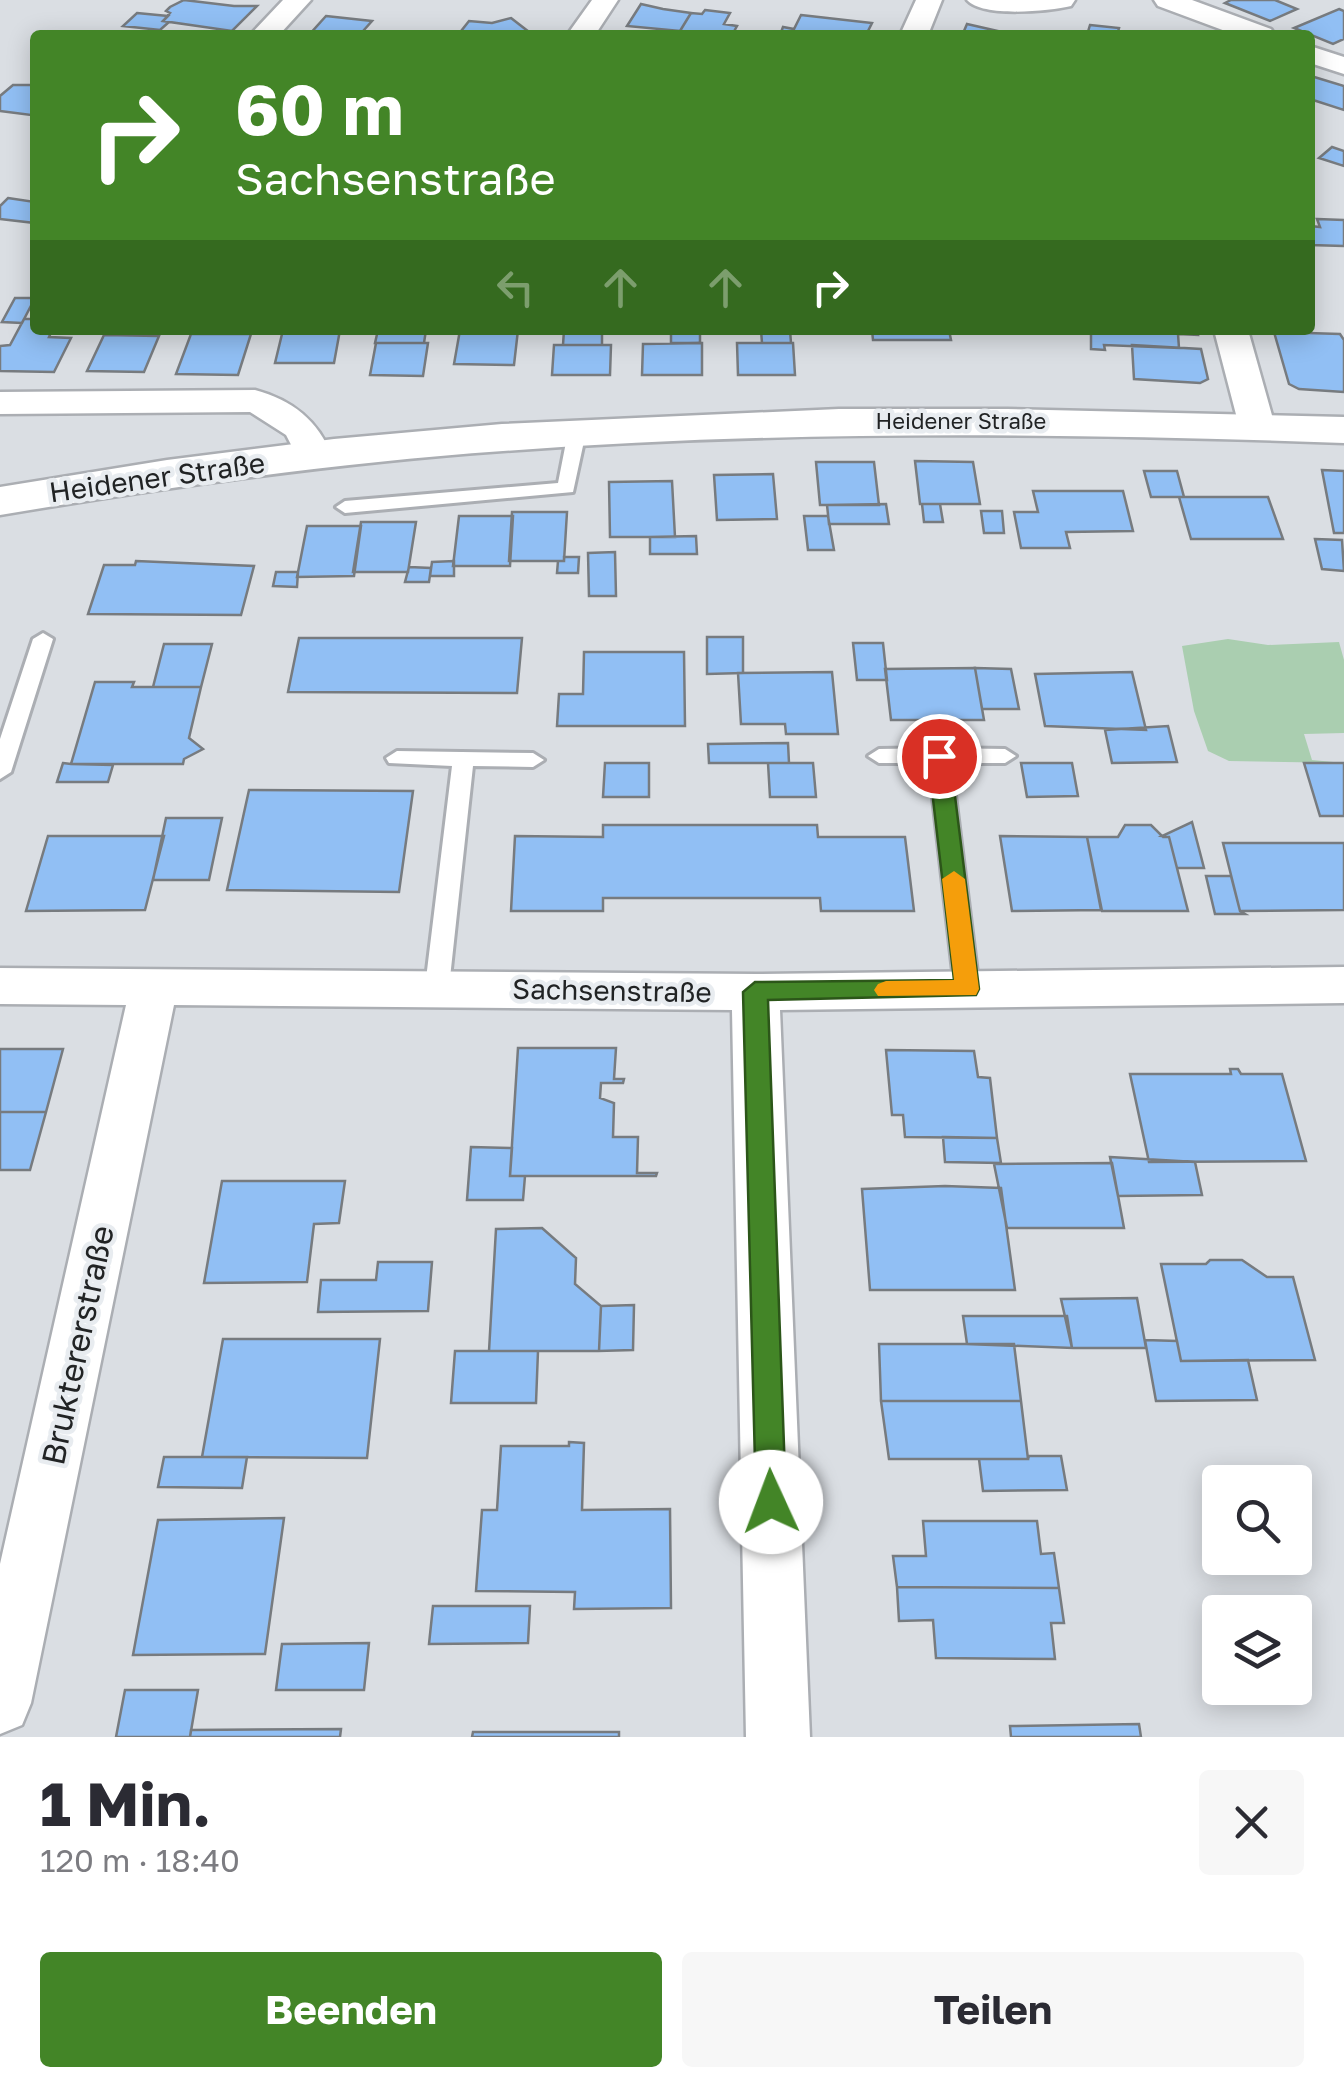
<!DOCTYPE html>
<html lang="de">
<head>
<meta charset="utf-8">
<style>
  body { margin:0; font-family:"Golos Text",sans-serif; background:#f7f7f7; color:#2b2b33; height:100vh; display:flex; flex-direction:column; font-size:38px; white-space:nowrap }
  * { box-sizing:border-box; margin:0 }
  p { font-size:32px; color:#7c7c81 }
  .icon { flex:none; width:55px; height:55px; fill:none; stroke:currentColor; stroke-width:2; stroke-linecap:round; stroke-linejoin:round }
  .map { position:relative; height:1737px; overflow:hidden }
  .side { display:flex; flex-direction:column; background:#fff; flex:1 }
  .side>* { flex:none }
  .top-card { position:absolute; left:30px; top:30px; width:1285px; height:305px; border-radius:10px; box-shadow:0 5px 25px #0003; background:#438527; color:#fff; overflow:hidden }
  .buttons { position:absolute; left:1202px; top:1465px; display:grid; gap:20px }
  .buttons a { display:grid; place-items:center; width:110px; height:110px; border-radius:10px; background:#fff; box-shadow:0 5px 25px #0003; font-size:50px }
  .pin { position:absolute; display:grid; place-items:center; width:85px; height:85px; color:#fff; margin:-42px; border:5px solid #fff; border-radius:50%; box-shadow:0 2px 10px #0007 }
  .me { position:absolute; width:110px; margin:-55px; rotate:358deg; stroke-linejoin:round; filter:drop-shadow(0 0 8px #0008) }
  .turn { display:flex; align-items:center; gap:35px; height:210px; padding:0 40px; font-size:45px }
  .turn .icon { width:130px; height:130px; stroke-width:2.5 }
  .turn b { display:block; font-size:70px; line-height:85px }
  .lanes { display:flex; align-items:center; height:95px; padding:0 40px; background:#0003; justify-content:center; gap:50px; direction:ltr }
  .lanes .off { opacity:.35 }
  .round { display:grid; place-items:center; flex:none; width:105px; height:105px; border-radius:10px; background:#f7f7f7 }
  .headline { display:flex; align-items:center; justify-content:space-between; height:170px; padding:0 40px }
  h1 { font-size:60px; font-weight:700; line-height:75px }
  .button { display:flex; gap:20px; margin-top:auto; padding:20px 40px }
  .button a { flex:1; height:115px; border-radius:10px; background:#438527; color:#fff; font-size:40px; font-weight:700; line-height:115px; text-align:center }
  .button a+a { background:#f7f7f7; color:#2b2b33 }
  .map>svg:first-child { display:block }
  .green { fill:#aaceb0 }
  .building { fill:#91bff4; stroke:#777b7f; stroke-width:2.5 }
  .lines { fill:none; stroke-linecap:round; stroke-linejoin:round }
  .lane-casing { stroke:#abaeb3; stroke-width:6 }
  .street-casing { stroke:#abaeb3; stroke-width:5 }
  .secondary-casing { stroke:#abaeb3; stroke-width:5 }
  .lane { fill:#fff; fill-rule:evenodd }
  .street { fill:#fff; fill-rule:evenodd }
  .secondary { fill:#fff; fill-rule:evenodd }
  .route { fill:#438527; stroke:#2c5619; stroke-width:2.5 }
  .slow { fill:#f59e0b }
  .labels { text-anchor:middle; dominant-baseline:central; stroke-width:9; stroke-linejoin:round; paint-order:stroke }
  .far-street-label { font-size:22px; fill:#212324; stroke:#e8ecf0 }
  .street-label { font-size:28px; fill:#212324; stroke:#e8ecf0 }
  .near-street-label { font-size:32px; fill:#212324; stroke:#e8ecf0 }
</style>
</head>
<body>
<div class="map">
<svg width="1344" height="1737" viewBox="0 0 1344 1737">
  <rect width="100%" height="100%" fill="#dadee3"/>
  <!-- green -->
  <path class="green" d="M1228,639L1268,645L1339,642L1344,660V733L1304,734L1312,760L1344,763L1229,761L1208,751L1194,711L1182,646Z"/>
  <!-- building -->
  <path class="building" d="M184,0L234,6H257L232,31L163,21L170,13L166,11L170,7Z
    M1231,0H1275L1297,9L1270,21L1225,3Z
    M641,4L663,9L691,13L680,31L627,26Z
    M1339,9L1344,11V39L1333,44L1294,28Z
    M705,10L730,13L724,24L737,26L732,35L680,31L691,13L702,14Z
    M137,13L168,16L163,21L169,22L160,30L123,26Z
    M801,15L872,23L866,35H780L783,27L794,29Z
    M326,16L372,21L364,30L381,32L309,35Z
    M511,18L529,32L458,35L469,21L492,23Z
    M967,24L1002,32L1028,35H954L964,31Z
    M1090,25L1119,28L1117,35H1087Z
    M1311,76L1344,86V110L1310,99Z
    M13,85H35V111L31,115L0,111V96Z
    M1332,147L1344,151V166L1319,158Z
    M8,198L35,202V223L0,219V206Z
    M1317,219L1344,220V246L1310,245V226L1320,227Z
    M15,298H35L22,323L2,322Z
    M24,319H35V330H52L49,337L71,338L54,372L0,371V346L10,345Z
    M283,330H340L334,363H275Z
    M378,330H426L424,343H375Z
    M460,330H518L514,365L454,364Z
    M564,330H602V345H563Z
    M671,330H700V343H671Z
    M761,330H790L791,343H762Z
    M872,330H949L951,340H873Z
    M1091,330H1197L1198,335L1178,334L1179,348L1104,345L1105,350L1091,349Z
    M1274,332L1340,334L1344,340V392L1299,389L1289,384Z
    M191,334H251L238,375L176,374Z
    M104,335L159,336L144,372L87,371Z
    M376,343H428L423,376L370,375Z
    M702,343V375H642L643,344Z
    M737,343H793L795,375H738Z
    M554,345H611L610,375H552Z
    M1132,345L1201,349L1208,379L1200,383L1134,379Z
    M915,461L973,462L980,504H920Z
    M816,462H874L879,505H820Z
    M1322,470L1344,471V533H1334Z
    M1144,471H1177L1184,497H1151Z
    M773,474L777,519L717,520L714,475Z
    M672,481L675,537H610L609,482Z
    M1033,491H1123L1133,531L1066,532L1070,548H1021L1014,512H1038Z
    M1179,497H1268L1283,539H1191Z
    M886,504L889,524H829L827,505Z
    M922,504H940L943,522H924Z
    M981,511H1002L1004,533H984Z
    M512,512H567L564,561H509Z
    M459,516H513L510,566H453Z
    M804,516H828L834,550H808Z
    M361,522H416L408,572H353Z
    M307,526H361L354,576L297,577Z
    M696,536L697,554H650V537Z
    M1315,539L1342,540L1344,571L1322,569Z
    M615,552L616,596H589L588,553Z
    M564,557H579L578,573H557L558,561H564Z
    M136,561L254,566L241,615L88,614L104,565H135Z
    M454,561V576H430L432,562Z
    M409,567L431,568L429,582H405Z
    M276,572H298L297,587L273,586Z
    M707,637H743V673L707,674Z
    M299,638H522L517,693L288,692Z
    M853,643H883L887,680H857Z
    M164,644H212L201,687H153Z
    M584,652H684L685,726H557L559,694H583Z
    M975,668L1011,669L1019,709H982Z
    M975,668L984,720H891L885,669Z
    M832,672L838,734H786L785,724H741L738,673Z
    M1132,672L1146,730L1045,726L1035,674Z
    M95,682H134L132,687H201L189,738L203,749L184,759L183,764H71Z
    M1168,726L1177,762L1112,763L1105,730Z
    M788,743L789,763H709L708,744Z
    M63,763L71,764L113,765L108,782H57Z
    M605,763H649V797H603Z
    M768,763H813L816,797H770Z
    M1021,763H1072L1078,796L1027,797Z
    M1304,763H1344V816H1320Z
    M249,790L413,791L399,892L227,890Z
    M166,818H222L209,880H153Z
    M1192,822L1204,868H1177L1169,837L1162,836Z
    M603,825H817L818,837H905L914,911H821L820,898H603V911H511L515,836L603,837Z
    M1125,825H1151L1163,837H1169L1188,911H1102L1087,837H1118Z
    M48,836H164L145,910L26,911Z
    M1000,836L1087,837L1101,910L1012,911Z
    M1223,843H1344V910L1240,911Z
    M1206,876H1231L1240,911L1245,914H1215Z
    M518,1048H616L614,1079H624L623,1083H601L600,1098L614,1103L613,1137H638L637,1173H657L656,1176H510Z
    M0,1049H63L46,1112H0Z
    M886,1050L974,1051L978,1077L990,1078L997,1138L905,1137L903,1115H892Z
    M1230,1069H1238L1241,1074H1282L1306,1161L1149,1162L1130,1074H1231Z
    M0,1112H46L30,1170H0Z
    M943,1137L997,1138L1001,1163L945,1162Z
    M471,1147L512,1148L510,1176H525L523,1200H467Z
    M1110,1157L1195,1162L1202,1195L1118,1196Z
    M1112,1163L1124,1228H1007L994,1164Z
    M222,1181H345L339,1223L314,1224L307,1282L204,1283Z
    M945,1186L1001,1188L1015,1290H870L862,1189Z
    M542,1228L576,1258L575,1284L601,1306L599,1351H489L496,1229Z
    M1210,1260H1242L1267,1277H1293L1315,1360L1181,1361L1161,1264H1206Z
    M378,1262H432L428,1311L318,1312L321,1280H376Z
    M1137,1298L1146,1348H1072L1061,1299Z
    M634,1305L633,1350L599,1351L601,1306Z
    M963,1316H1067L1072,1348L967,1344Z
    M223,1339H380L367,1458L202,1457Z
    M1145,1340L1177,1341L1181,1361L1248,1360L1257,1400L1156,1401Z
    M879,1344H1014L1021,1401H881Z
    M455,1351H538L536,1403H451Z
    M881,1401H1021L1028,1459H889Z
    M569,1442L584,1443L582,1510L670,1509L671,1608L574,1609L575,1592L476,1591L482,1510H497L501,1446H569Z
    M1029,1456H1061L1067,1490L983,1491L979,1459H1028Z
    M164,1457H247L242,1488L158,1487Z
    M284,1518L265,1654L133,1655L158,1520Z
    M923,1521H1037L1041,1554L1054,1553L1059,1588L897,1587L893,1556H926Z
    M897,1587L1059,1588L1064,1623H1051L1055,1659L936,1658L933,1620L899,1621Z
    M433,1606H530L528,1643L429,1644Z
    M369,1643L364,1690H276L282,1644Z
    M125,1690H198L190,1737H116Z
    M1139,1724L1141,1737H1011L1010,1726Z
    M341,1729L340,1737H190L191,1730Z
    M473,1732H619V1737H472Z"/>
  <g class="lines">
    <defs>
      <path id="lane" d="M577,427L586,432L573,492L345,513L336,507L345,501L558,483L568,432Z
        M43,633L53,639L11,772L0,779V739L33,639Z
        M939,748L1005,749L1016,756L1005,763H951L979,989L975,995H959L955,989L929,763H879L868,756L879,749Z
        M397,751L533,753L544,760L533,767L473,766L449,987L445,993H429L425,987L452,766L389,763L386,758Z"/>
      <path id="street" d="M283,0H311L279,35H250Z
        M592,0H618L595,35H567Z
        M916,0H942L928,35H900Z
        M967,0H1075L1071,6C1049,11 983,18 967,0Z
        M1154,0H1192L1271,29L1275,35H1236L1158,6Z
        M1310,46L1344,57V74L1310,63Z
        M1214,330H1248L1275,426L1270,434L1257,437L1244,434L1239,426Z
        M255,390C292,400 318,420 332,456L327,464L314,467L301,464L286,435L250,412L0,414V392Z
        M1344,967V1003L780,1010L810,1737H746L732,1010L174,1005L31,1703L22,1725L0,1734V1564L126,1005L0,1004V968L755,974Z"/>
      <path id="secondary" d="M839,409H1007L1344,417V443C1064,433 783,430 503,451C334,463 167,487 0,515V487L167,460L334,439L502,424Z"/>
    </defs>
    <!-- lane casing -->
    <use href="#lane" class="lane-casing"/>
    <!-- street casing -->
    <use href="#street" class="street-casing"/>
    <!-- secondary casing -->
    <use href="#secondary" class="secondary-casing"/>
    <!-- lane -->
    <use href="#lane" class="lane"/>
    <!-- street -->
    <use href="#street" class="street"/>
    <!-- secondary -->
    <use href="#secondary" class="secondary"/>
  </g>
  <!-- route -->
  <path class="route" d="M939,748L950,756L979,989L976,995L768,1000L786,1502L781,1511L771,1515L761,1511L756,1502L743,992L755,982L954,980L928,756Z"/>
  <!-- slow -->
  <path class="slow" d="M954,871L965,879L979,989L976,995L878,996L874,990L878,984L886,981L954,980L942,879Z"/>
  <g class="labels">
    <!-- far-street labels -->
    <g class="far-street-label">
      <text x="961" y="420">Heidener Straße</text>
    </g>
    <!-- street labels -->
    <g class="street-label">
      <text transform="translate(157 477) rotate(-8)">Heidener Straße</text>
      <text transform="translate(612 990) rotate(1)">Sachsenstraße</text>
    </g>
    <!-- near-street labels -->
    <g class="near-street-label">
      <text transform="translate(77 1345) rotate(-78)">Bruktererstraße</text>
    </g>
  </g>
</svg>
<div class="buttons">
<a><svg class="icon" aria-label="search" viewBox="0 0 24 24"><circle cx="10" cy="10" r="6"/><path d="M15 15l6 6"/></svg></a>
<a><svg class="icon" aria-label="layers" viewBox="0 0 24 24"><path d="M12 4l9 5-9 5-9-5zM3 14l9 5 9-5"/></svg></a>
</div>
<div class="pin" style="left:939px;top:756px;background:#d93025"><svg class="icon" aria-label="arrive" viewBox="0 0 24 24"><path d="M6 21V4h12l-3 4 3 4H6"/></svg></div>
<svg class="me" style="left:771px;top:1502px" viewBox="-20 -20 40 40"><circle r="19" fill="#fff"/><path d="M0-13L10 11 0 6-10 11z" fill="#438527"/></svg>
<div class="top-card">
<div class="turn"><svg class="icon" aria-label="right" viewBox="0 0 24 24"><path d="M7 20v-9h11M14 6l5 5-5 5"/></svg><div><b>60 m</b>Sachsenstraße</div></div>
<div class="lanes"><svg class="icon off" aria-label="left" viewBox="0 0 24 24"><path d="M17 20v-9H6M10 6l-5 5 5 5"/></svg><svg class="icon off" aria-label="ahead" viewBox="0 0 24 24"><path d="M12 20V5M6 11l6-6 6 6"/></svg><svg class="icon off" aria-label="ahead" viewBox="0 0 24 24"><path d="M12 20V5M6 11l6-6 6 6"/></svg><svg class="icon" aria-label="right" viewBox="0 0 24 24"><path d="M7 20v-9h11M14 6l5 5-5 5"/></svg></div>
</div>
</div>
<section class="side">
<div class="headline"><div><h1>1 Min.</h1><p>120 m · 18:40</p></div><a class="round"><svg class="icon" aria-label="close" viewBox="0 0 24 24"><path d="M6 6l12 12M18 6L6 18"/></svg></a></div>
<div class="button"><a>Beenden</a><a>Teilen</a></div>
</section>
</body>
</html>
